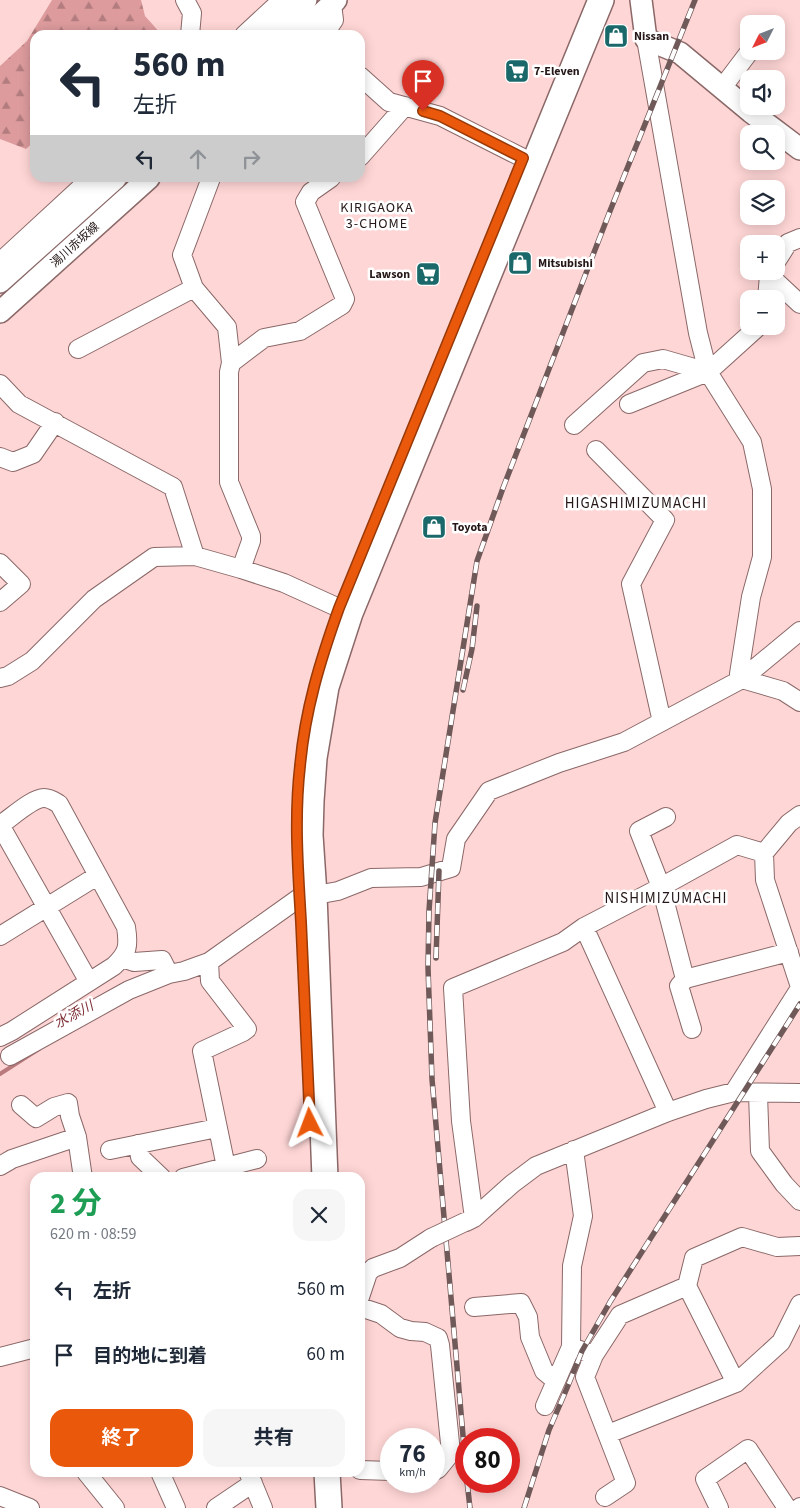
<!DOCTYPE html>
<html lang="ja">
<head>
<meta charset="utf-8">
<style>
  body { margin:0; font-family:"Source Sans 3","Noto Sans JP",sans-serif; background:#f6f6f7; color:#1f2937; height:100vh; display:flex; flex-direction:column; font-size:19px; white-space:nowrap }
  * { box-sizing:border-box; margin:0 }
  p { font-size:16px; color:#747a83 }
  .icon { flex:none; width:28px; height:28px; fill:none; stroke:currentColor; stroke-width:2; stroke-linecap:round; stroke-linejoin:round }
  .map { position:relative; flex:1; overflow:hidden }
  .side { position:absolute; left:30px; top:1172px; width:335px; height:305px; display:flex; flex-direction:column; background:#fff; border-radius:15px; box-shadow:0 2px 12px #0003 }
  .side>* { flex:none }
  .guide { position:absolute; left:30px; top:30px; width:335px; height:152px; border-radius:15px; box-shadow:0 2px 12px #0003; background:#fff; color:#1f2937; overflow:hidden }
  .needle { width:32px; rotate:228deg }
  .tools { position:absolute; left:740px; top:15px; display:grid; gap:10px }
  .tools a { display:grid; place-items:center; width:45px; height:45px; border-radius:10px; background:#fff; box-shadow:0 2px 12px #0003; font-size:25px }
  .speed { position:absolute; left:380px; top:1428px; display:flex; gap:10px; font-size:25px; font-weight:700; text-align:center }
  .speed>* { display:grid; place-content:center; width:65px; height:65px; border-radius:50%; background:#fff; box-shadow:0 2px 12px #0003; line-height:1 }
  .speed small { font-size:12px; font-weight:400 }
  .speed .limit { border:8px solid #d22; background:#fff; color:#111 }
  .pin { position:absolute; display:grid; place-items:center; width:42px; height:42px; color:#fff; margin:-51px -21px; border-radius:50% 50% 50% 0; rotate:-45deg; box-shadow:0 0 5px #0007 }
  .pin .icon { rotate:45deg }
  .me { position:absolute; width:55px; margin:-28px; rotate:357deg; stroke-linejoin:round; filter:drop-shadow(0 0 4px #0008) }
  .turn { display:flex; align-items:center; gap:18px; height:105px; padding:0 20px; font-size:22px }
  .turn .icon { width:65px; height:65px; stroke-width:2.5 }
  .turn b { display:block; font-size:35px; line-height:42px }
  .lanes { display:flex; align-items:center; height:48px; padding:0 20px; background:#0003; justify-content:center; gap:25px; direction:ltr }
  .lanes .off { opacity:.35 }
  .round { display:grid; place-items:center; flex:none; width:52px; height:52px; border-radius:15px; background:#f6f6f7 }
  .headline { display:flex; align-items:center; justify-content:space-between; height:85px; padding:0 20px }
  h1 { font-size:30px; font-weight:700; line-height:38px; color:#1e9e55 }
  .primary-button { display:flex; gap:10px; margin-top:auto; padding:10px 20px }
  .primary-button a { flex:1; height:58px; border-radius:15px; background:#ea580c; color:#fff; font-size:20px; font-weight:700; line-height:58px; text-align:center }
  .primary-button a+a { background:#f6f6f7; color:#1f2937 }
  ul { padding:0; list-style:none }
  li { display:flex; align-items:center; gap:15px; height:65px; padding:0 20px }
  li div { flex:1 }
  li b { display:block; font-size:19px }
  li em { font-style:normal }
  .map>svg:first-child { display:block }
  .forest { fill:url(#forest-firs) }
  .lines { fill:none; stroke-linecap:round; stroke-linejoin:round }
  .stream { stroke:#b87a7c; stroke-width:4 }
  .minor-casing { stroke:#8b6868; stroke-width:20 }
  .major-casing { stroke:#8b6868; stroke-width:24 }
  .highway-casing { stroke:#8b6868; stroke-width:28 }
  .minor { stroke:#fff; stroke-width:18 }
  .major { stroke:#fff; stroke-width:21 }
  .highway { stroke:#fff; stroke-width:25 }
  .rail-casing { stroke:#705959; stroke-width:5.5 }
  .rail { stroke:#fff; stroke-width:4; stroke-dasharray:11; stroke-linecap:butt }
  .minor-bridge-casing { stroke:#8b6868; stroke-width:20; stroke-linecap:butt }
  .minor-bridge { stroke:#fff; stroke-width:18 }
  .route-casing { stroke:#983908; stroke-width:12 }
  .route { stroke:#ea580c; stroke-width:9 }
  .labels { text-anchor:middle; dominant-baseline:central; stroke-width:5; stroke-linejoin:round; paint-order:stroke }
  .poi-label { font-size:12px; font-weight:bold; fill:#251717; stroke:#fff; text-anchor:start }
  .street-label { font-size:12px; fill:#251717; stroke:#fff }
  .neighbourhood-label { font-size:14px; letter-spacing:1px; fill:#251717; stroke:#fff }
  .water-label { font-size:14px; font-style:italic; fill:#803138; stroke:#fff }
  .quarter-label { font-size:15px; letter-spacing:1px; fill:#251717; stroke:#fff }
</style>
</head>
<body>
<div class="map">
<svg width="800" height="1508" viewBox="0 0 800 1508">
  <defs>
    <pattern id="forest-firs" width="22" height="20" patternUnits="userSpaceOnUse" patternTransform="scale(1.25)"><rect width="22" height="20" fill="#dd9b9d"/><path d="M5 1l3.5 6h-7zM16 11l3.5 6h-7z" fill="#b37d7f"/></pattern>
  </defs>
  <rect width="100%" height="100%" fill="#ffd6d6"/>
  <!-- forest -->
  <path class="forest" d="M52,0H141L145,16L162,35H35V141L26,149L0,139V66L27,41Z"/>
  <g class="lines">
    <!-- stream -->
    <path class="stream" d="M0,1074L39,1049"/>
    <defs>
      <path id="minor" d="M185,0L192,13L190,35
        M244,35L282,0
        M324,35L334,20L332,4
        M646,39L698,333L708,372L752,442L762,489V557L751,597L739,674L742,679L783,691L800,702
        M360,76L389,102L440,116L523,158
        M722,88L750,51
        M360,157L405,106
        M211,178L182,255L194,288L227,327L231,363L229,372V482L251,536V541L241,569
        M0,262L91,178
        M776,262L788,243L800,238
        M771,271L769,275L800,304
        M767,299L769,275
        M78,349L194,288
        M231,363L264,338L300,331L342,305L345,299L305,202L311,192L331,178
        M0,384L19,404L173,487L195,556
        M629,404L708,372L759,326
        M574,425L643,363L663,359L708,372
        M596,450L665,520L631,584L662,722
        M0,457L13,462L33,454L55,422
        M0,563L21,584L0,602
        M0,678L8,676L32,661L94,599L154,557L195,556L241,569L284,583L350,613
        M666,817L639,831L661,887L685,979L679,986L692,1029
        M0,825C11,818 32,798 44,798C50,798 54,801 59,804L126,927C129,946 128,953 114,966L12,1031L0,1037
        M0,825L89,982
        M764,853L765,880L800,987
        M584,927L668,1112
        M0,936L97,876
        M122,958L134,962L162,960L169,974
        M209,962L210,981L247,1029L243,1032L202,1051L226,1167
        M685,979L789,952
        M10,1056L129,990L169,974L184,971L209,962L299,898L338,891L371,878L421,877L451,868L456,839L489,791L559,763L624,742L742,679L800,631
        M734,1092L800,988
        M758,1094L760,1151L784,1184L800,1201
        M21,1105L36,1118L54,1107L68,1103L70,1116L77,1137L83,1178
        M138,1144L140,1157L162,1178
        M110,1150L217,1128
        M0,1166L12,1159L77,1137
        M183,1178L257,1159
        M474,1218L461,1121L453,988L563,942L584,927L661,887L737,845L764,853L789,823L800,815
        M466,1222L474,1218L512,1184L536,1166L668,1112L706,1099L734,1092L800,1093
        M360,1274L368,1273L373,1268L400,1258L431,1238
        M687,1286L694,1258L742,1237L777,1247L800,1246
        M360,1297L368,1273
        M360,1307L381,1314L400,1328L411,1331L425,1332L438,1338L440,1345L451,1453L438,1469L434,1471
        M474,1307L521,1303L528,1317L530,1337L544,1371L556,1381
        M571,1347L594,1355L620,1315L687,1286L736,1383L781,1342L800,1304
        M594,1355L585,1377L626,1483L605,1497
        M0,1357L35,1348
        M545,1406L571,1347L572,1266L583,1216L574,1150
        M608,1434L736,1383
        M360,1470L391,1471
        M86,1472L115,1508
        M160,1472L176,1508
        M249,1474L263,1508
        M0,1496L30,1508
        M216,1508L253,1483
        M719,1508L705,1479L748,1449L787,1508
        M799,1508L800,1507"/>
      <path id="major" d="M641,0L646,39L680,53L751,112L800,149
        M269,35L306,0
        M299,35L336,0
        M0,282L116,178
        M0,312L149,178"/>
      <path id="highway" d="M325,1178L314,895L310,835L311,801L314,758L326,687L350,613L601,0
        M327,1472L329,1508"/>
    </defs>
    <!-- minor casing -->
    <use href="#minor" class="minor-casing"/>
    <!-- major casing -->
    <use href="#major" class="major-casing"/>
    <!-- highway casing -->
    <use href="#highway" class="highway-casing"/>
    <!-- minor -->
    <use href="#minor" class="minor"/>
    <!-- major -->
    <use href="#major" class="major"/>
    <!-- highway -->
    <use href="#highway" class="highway"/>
    <defs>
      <path id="rail" d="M463,690L472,649L477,606
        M436,958L439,871
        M466,1470L432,1079L428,968L429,911L435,823L477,561L503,488L610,211L695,0
        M467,1481L470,1508
        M524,1508L549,1430L567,1388L582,1351L610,1302L800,1004"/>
    </defs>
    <!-- rail casing -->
    <use href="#rail" class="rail-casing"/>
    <!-- rail -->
    <use href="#rail" class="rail"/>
    <defs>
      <path id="minor-bridge" d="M431,1238L465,1222"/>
    </defs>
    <!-- minor-bridge casing -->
    <use href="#minor-bridge" class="minor-bridge-casing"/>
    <!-- minor-bridge -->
    <use href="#minor-bridge" class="minor-bridge"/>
  </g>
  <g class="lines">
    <defs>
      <path id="route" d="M310,1123C307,1056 304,989 301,922C298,870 294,818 300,766C305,710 320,661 339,608L523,158L440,116L423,111"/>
    </defs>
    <!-- route casing -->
    <use href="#route" class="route-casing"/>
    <!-- route -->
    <use href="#route" class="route"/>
  </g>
  <!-- icons -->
  <defs>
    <symbol id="shop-square" viewBox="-11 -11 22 22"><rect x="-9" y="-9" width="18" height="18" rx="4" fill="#1b686a" stroke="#fff"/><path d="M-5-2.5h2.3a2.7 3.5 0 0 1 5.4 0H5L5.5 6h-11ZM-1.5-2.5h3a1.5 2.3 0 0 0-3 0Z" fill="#fff"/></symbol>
    <symbol id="supermarket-square" viewBox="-11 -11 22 22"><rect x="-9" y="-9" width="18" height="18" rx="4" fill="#1b686a" stroke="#fff"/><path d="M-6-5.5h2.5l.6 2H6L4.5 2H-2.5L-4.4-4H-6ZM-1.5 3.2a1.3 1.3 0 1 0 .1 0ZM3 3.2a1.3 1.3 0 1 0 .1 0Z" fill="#fff"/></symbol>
  </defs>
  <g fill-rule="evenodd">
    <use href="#shop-square" x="602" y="22" width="28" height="28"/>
    <use href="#supermarket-square" x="503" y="57" width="28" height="28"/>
    <use href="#shop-square" x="506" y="249" width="28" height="28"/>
    <use href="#supermarket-square" x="414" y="260" width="28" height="28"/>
    <use href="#shop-square" x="420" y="513" width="28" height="28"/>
  </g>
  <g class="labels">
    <!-- poi labels -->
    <g class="poi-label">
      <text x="634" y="36">Nissan</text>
      <text x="534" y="71">7-Eleven</text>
      <text x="538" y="263">Mitsubishi</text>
      <text x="410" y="274" text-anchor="end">Lawson</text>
      <text x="452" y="527">Toyota</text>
    </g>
    <!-- street labels -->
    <g class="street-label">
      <text transform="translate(75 245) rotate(-42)">湯川赤坂線</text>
    </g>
    <!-- neighbourhood labels -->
    <g class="neighbourhood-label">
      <text x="377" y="208">KIRIGAOKA<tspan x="377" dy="16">3-CHOME</tspan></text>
    </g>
    <!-- water labels -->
    <g class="water-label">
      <text transform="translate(74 1015) rotate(-28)">水添川</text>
    </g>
    <!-- quarter labels -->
    <g class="quarter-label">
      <text x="636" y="503">HIGASHIMIZUMACHI</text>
      <text x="666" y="898">NISHIMIZUMACHI</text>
    </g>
  </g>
</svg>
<div class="tools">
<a><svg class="needle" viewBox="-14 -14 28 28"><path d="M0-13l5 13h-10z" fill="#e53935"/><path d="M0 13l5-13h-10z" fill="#747a83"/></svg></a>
<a><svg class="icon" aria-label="sound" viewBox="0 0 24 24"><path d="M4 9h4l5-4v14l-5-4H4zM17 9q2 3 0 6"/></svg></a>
<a><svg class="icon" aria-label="search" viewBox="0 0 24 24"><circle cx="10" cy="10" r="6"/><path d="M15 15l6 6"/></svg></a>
<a><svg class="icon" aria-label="layers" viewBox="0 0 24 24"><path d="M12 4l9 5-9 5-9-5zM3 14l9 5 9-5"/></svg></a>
<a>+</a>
<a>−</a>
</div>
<div class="speed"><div>76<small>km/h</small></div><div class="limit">80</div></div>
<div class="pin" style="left:423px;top:111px;background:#d93025"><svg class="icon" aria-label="arrive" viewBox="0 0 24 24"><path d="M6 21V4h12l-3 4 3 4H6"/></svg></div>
<svg class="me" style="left:310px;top:1123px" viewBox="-20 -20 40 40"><path d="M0-17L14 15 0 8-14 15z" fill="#ea580c" stroke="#fff" stroke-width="4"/></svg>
<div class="guide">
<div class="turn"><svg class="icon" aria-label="left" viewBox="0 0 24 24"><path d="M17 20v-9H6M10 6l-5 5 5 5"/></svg><div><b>560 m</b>左折</div></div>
<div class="lanes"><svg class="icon" aria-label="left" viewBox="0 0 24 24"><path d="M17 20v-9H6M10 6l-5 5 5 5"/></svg><svg class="icon off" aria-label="ahead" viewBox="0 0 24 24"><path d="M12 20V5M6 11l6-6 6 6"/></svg><svg class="icon off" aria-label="right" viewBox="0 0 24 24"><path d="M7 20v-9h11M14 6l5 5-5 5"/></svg></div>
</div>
<section class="side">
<div class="headline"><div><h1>2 分</h1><p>620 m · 08:59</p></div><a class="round"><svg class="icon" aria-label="close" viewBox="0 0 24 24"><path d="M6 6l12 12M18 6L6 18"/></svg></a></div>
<ul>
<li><svg class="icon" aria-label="left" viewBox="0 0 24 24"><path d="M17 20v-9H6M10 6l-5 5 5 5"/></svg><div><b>左折</b></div><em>560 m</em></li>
<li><svg class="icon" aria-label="arrive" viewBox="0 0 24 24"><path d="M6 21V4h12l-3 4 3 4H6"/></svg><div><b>目的地に到着</b></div><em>60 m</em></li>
</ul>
<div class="primary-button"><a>終了</a><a>共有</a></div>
</section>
</div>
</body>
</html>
